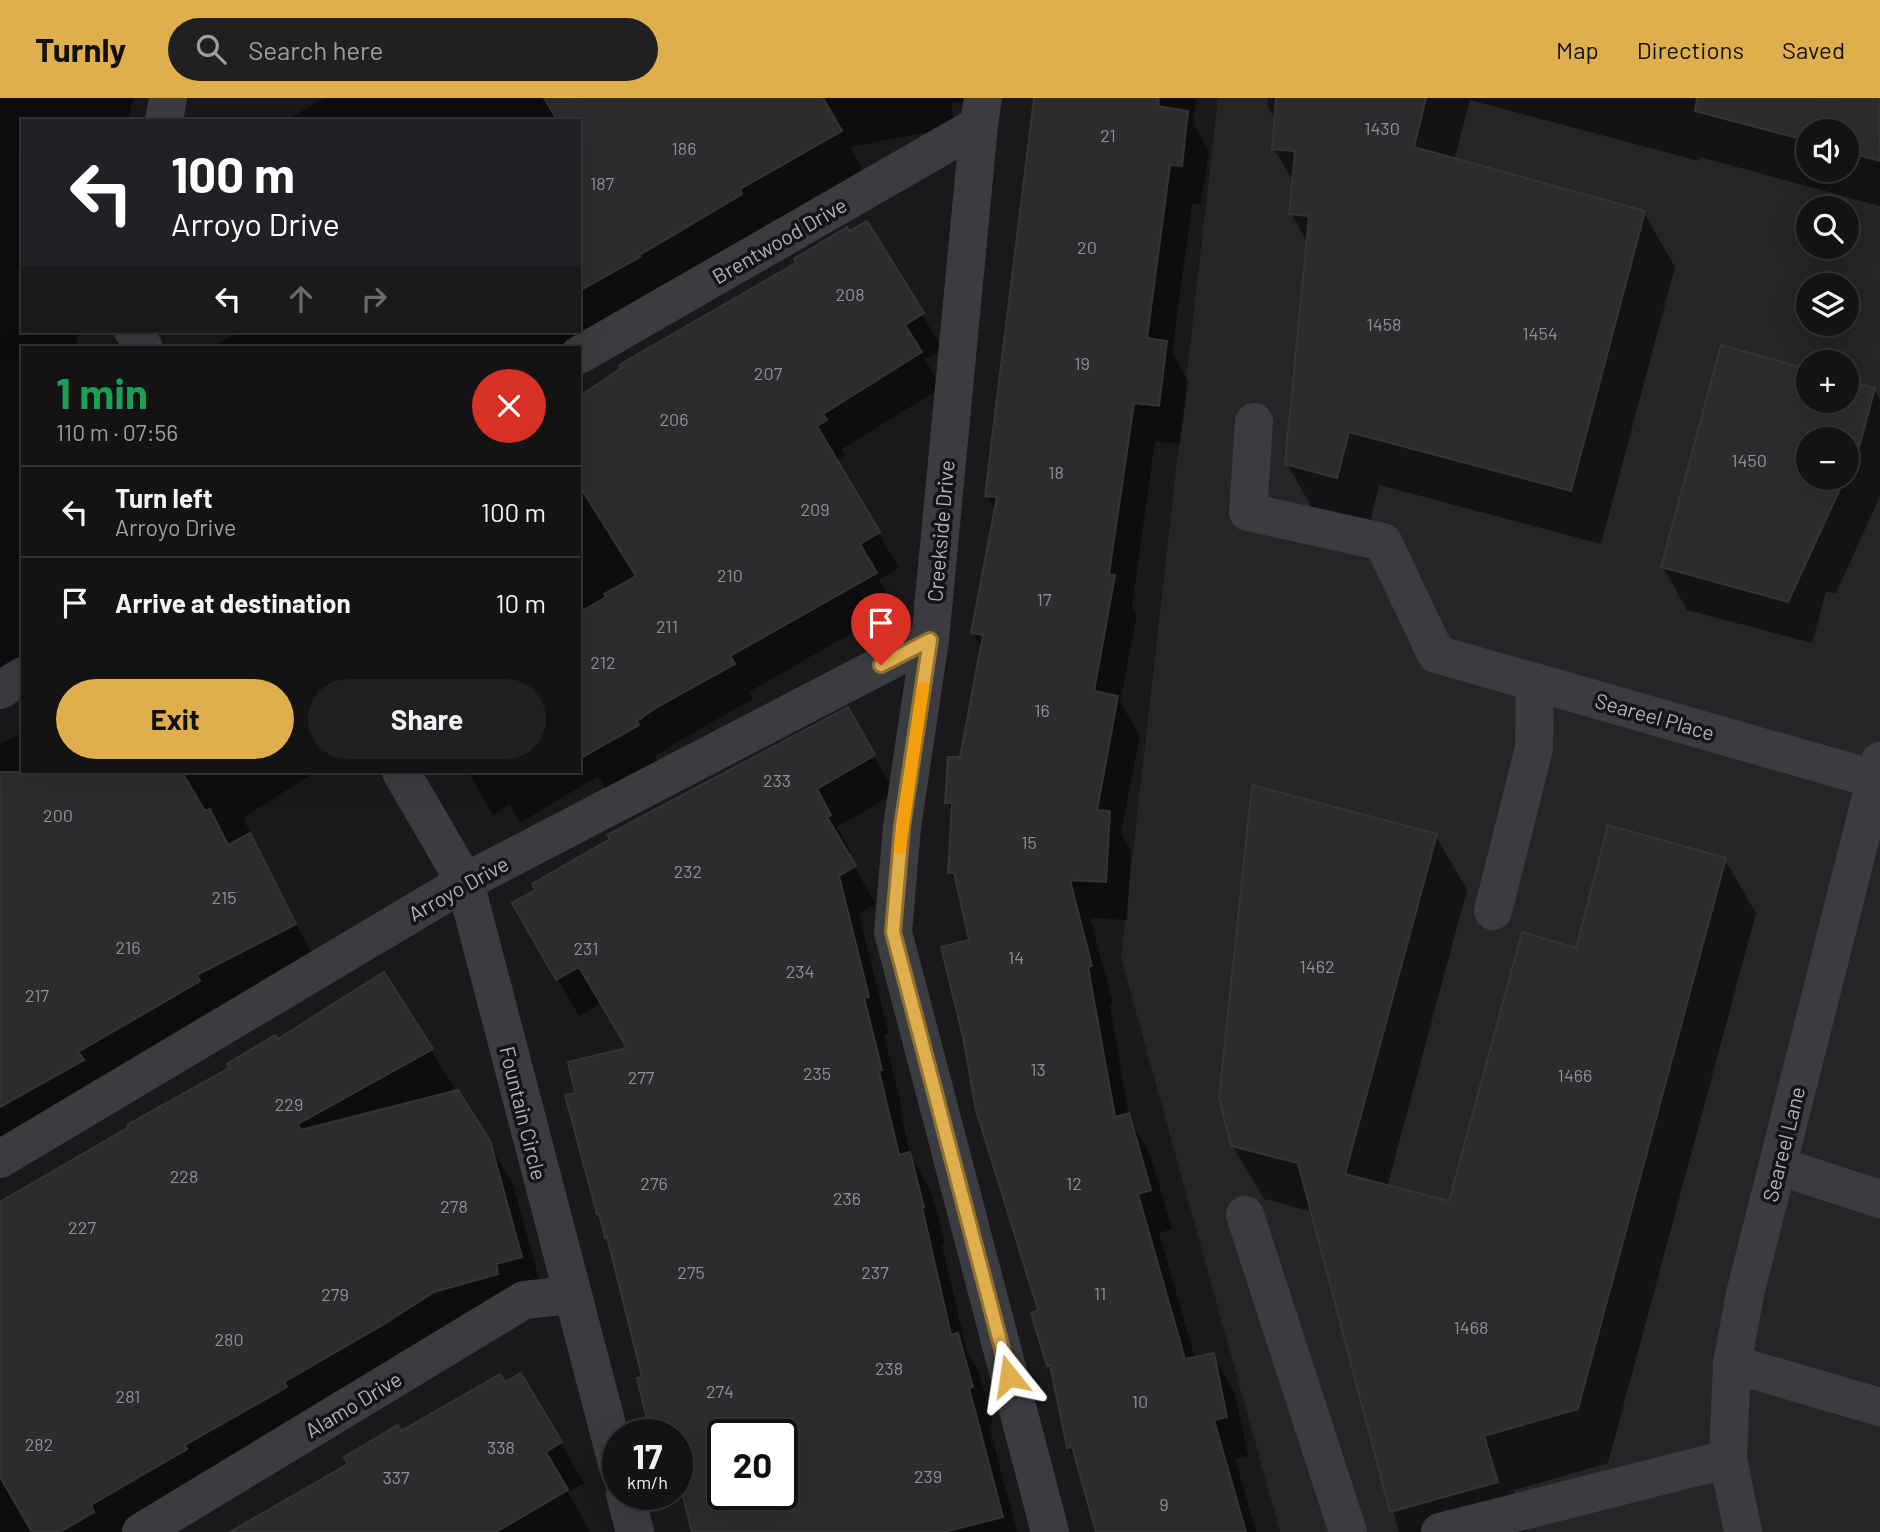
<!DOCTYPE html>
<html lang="en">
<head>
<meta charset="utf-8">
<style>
  body { margin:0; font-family:Barlow,sans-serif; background:#202022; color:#f1f3f6; height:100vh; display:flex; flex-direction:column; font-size:26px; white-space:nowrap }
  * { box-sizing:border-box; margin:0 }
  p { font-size:23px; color:#9d9ea0 }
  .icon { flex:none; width:38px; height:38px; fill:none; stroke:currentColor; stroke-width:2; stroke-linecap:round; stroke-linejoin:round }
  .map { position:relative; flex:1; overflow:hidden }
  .details { position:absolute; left:21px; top:248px; width:560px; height:427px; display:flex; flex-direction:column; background:#131314; border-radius:0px; box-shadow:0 7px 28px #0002,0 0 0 2px #323234 }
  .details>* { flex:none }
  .top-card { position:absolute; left:21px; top:21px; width:560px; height:214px; border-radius:0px; box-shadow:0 7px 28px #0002,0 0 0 2px #323234; background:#202124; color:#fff; overflow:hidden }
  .buttons { position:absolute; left:1796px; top:21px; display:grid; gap:14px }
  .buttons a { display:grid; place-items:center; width:63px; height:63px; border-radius:50%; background:#131314; box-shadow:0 7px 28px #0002,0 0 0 2px #323234; font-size:35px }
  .speed { position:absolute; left:602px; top:1321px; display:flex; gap:14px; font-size:35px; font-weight:700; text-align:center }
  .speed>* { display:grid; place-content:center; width:91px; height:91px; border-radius:50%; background:#131314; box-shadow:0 7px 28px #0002,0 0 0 2px #323234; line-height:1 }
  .speed small { font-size:18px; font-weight:400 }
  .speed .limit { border:4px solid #111; border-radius:10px; background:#fff; color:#111 }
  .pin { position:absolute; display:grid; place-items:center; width:60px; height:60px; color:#fff; margin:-72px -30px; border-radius:50% 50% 50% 0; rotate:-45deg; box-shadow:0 0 7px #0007 }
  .pin .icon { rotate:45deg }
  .me { position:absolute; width:77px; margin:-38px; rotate:345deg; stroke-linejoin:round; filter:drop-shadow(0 0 5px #0008) }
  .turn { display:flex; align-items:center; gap:24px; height:147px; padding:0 35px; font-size:32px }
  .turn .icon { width:91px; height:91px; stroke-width:2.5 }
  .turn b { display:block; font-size:49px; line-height:60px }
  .lanes { display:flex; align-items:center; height:66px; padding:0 35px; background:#0003; justify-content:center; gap:35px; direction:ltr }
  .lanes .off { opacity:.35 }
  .round { display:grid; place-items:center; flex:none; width:74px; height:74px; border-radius:37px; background:#202022 }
  .head { display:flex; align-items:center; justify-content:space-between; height:119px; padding:0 35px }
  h1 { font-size:42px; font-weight:700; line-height:52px; color:#1e9e55 }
  .action { display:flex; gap:14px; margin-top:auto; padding:14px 35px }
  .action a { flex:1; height:80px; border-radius:42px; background:#e0af4d; color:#111; font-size:28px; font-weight:700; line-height:80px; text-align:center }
  .action a+a { background:#202022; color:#f1f3f6 }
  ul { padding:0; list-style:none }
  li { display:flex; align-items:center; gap:21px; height:91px; padding:0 35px; border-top:2px solid #323234 }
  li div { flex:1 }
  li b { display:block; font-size:26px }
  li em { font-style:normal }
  header { display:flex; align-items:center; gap:42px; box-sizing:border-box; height:98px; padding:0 35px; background:#e0af4d; color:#111 }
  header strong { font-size:33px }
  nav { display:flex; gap:38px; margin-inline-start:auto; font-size:24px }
  .search { width:490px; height:63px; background:#202022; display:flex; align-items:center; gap:18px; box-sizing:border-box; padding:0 24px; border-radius:38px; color:#9d9ea0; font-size:26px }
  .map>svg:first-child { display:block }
  .built { fill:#252528; fill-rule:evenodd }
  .shadow { fill:#0007; fill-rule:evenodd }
  .building { fill:#2c2c2f; stroke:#343437; stroke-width:2; fill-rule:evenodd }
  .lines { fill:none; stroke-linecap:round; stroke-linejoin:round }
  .minor { stroke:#3b3c40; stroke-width:38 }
  .route-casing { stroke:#927232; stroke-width:18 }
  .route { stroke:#e0af4d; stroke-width:12 }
  .slow { stroke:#f59e0b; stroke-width:12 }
  .labels { text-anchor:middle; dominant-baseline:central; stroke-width:7; stroke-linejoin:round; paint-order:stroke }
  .number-label { font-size:18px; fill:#8c8f96 }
  .street-label { font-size:21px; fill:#adb1b9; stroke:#141416 }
</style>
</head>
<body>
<header>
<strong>Turnly</strong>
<div class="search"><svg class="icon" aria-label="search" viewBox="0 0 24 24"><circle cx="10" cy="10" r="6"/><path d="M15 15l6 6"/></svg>Search here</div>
<nav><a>Map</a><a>Directions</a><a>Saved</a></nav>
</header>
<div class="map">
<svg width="1880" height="1434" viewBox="0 0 1880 1434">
  <rect width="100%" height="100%" fill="#19191b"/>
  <!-- built -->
  <path class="built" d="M1218,0H1880V1434H1280L1121,860ZM1808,33H1846V72H1808ZM1808,110H1846V149H1808ZM1808,187H1846V226H1808ZM1808,264H1846V303H1808ZM1808,341H1846V380H1808Z"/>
  <!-- shadow -->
  <path class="shadow" d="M0,0H134L128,23H23V233H79L75,250H23V569L0,583Z
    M324,0H979V1L951,6L955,29L850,49L864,74L579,250H210L242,233H579V23H285Z
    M1035,0H1196L1193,26L1209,53L1201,106L1192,105L1172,255L1188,283L1180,346L1155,343L1132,509L1137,518L1120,604L1140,638L1121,735L1131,753L1127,822L1090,820L1113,906L1110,907L1129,1020L1150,1056L1172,1131L1159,1135L1195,1260L1213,1257L1235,1296L1248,1358L1235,1360L1256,1434H1098L1080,1370L1068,1350L1054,1278L1048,1268L1033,1216L1040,1214L971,843L959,790L950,775L953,715L946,704L961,661L982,550L973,535L996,414L987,398Z
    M1268,0H1880V108L1700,59L1699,63L1470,2L1454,62L1644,115L1675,169L1601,446L1379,387L1368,433L1318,420L1287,366L1308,146L1291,115L1294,85L1274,51L1276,23L1267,7ZM1808,33H1846V72H1808Z
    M866,125L943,251L925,261L941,290L842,351L845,358L836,363L899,470L879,482L895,510L749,594L753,601L674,646L655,658L657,663L606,692L598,678L520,725L510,706L493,717L468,674H579V301Z
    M1874,291L1880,302V398L1836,495L1826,494L1812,545L1687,512L1663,469L1808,303H1846ZM1808,341H1846V380H1808Z
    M847,612L895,695L837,729L851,755L847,757L876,806L859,816L889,936L884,937L902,1010L900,1011L911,1059L931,1093L945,1146L942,1147L967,1254L979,1274L993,1326L989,1328L1017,1434H694L686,1403L682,1404L677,1396V1337H653L645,1280L611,1146L598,1116L577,996L629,951L602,905L579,918L515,806ZM723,1337H782V1396H723Z
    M23,634V674H315L243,720L316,865L0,1062V646Z
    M1436,738L1467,792L1387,1089L1450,1106L1578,852L1725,762L1756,815L1608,1365L1514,1392L1526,1434H1399L1313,1114L1264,1101L1232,1047Z
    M278,943L431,952L513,1086L544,1199L137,1434H0V1110Z
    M521,1277L584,1385L568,1395L590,1433L588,1434H239L400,1335Z"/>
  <!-- building -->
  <path class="building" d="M544,0H823L842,33L740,91L742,96L638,158L640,159L579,193V23H558Z
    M1034,0H1159L1158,8L1188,13L1182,68L1170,67L1147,240L1167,243L1159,308L1134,305L1109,476L1115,477L1094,593L1118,598L1097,712L1110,713L1106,784L1070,782L1092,868L1088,869L1115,1019L1129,1015L1151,1092L1138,1096L1185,1261L1214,1255L1227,1319L1214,1322L1246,1434H1096L1072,1349L1067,1350L1050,1267L1047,1268L1031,1215L1038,1212L976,1012L963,939L941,849L969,842L954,775H948L952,705H945L948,659H960L983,537L971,535L997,399L985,398Z
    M1276,0H1426L1414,49L1645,113L1571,393L1349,334L1337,380L1285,366L1309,118L1289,116L1295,53L1272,51Z
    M1697,0H1880V63L1846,54V33H1808V43L1695,13Z
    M867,123L924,215L905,227L922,254L823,316L827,322L817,328L880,434L860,446L877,475L730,558L735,566L654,611L637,623L639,627L579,661V515L606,499L604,496L636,478L579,387V299L621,270L619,267L796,165L794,161L847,129L849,133Z
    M1721,247L1808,271V303H1846V282L1875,290L1860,346L1846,377V341H1808V380H1845L1788,504L1661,469Z
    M848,609L875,657L817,691L831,717L827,719L856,768L839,778L869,899L864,900L882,972L879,973L899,1057L910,1054L924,1109H922L951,1237L958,1235L973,1289L969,1290L1003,1419L944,1434H692L677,1376V1337H651L637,1280L642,1279L607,1139L605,1140L599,1116H597L565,997L575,995L568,964L627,950L579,869L556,882L512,805L535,792L532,786L610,741L607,737ZM723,1337H782V1396H723Z
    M0,674H182L205,713L210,711L228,747L250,735L296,826L197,877L200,883L78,954L84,962L0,1009Z
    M1252,687L1437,736L1345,1076L1449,1103L1522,834L1576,850L1608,727L1726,760L1578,1311L1484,1338L1498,1384L1390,1414L1298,1065L1231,1048L1219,1000Z
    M384,874L433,951L298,1026L301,1032L458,992L490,1043L522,1159L496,1166L498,1176L434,1194L381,1228L284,1284L287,1289L185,1347L187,1351L91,1407L94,1414L60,1434H32L0,1379V1104L129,1029L127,1027L229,970L227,966L275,937L278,941Z
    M521,1275L562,1344L546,1354L568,1392L496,1434H230L348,1366L344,1359L398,1327L401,1333L500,1276L505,1284Z"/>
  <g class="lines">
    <!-- minor -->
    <path class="minor" d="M983,0L979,27L930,542L902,729L893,834L1050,1434
      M164,23L168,0
      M133,233L144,250
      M579,257L979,27
      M1254,324L1248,414L1383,444L1436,556L1874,681
      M0,592L23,578
      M401,674L465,784L618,1369
      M1493,813L1534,650L1535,584
      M0,1061L465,784L930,542
      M1778,1068L1880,1101
      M1245,1117L1348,1434
      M1732,1266L1880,1309
      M625,1396L635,1434
      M141,1434L524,1202L571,1197
      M1440,1434L1728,1361
      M1743,1434L1728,1361L1732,1266L1745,1196L1880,663"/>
  </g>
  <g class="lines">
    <defs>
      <path id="route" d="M881,567L930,542L902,729L893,834L1009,1278"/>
    </defs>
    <!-- route casing -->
    <use href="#route" class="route-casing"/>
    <!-- route -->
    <use href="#route" class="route"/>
    <!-- slow -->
    <path class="slow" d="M900,750L923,590"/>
  </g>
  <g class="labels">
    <!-- number labels -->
    <g class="number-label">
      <text x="1382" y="30">1430</text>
      <text x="1108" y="37">21</text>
      <text x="684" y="50">186</text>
      <text x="602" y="85">187</text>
      <text x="1087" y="149">20</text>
      <text x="850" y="196">208</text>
      <text x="1384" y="226">1458</text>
      <text x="1540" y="235">1454</text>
      <text x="1082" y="265">19</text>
      <text x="768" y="275">207</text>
      <text x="674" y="321">206</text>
      <text x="1749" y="362">1450</text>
      <text x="1056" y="374">18</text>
      <text x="815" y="411">209</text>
      <text x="730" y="477">210</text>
      <text x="1044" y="501">17</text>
      <text x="667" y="528">211</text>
      <text x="603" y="564">212</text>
      <text x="1042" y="612">16</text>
      <text x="777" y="682">233</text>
      <text x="58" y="717">200</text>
      <text x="1029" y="744">15</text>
      <text x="688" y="773">232</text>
      <text x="224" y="799">215</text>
      <text x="128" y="849">216</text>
      <text x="586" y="850">231</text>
      <text x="1016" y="859">14</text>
      <text x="1317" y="868">1462</text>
      <text x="800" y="873">234</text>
      <text x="37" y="897">217</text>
      <text x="1038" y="971">13</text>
      <text x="817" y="975">235</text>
      <text x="1575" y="977">1466</text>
      <text x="641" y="979">277</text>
      <text x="289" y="1006">229</text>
      <text x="184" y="1078">228</text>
      <text x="654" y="1085">276</text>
      <text x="1074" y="1085">12</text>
      <text x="847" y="1100">236</text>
      <text x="454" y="1108">278</text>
      <text x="82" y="1129">227</text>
      <text x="691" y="1174">275</text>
      <text x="875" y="1174">237</text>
      <text x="1100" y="1195">11</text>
      <text x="335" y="1196">279</text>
      <text x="1471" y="1229">1468</text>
      <text x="229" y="1241">280</text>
      <text x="889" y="1270">238</text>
      <text x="720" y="1293">274</text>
      <text x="128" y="1298">281</text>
      <text x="1140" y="1303">10</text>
      <text x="39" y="1346">282</text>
      <text x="501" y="1349">338</text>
      <text x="928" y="1378">239</text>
      <text x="396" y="1379">337</text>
      <text x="1164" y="1406">9</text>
    </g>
    <!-- street labels -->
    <g class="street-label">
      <text transform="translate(779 142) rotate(-30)">Brentwood Drive</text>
      <text transform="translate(940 433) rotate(-85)">Creekside Drive</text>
      <text transform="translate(1655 618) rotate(16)">Seareel Place</text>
      <text transform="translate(458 790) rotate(-29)">Arroyo Drive</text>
      <text transform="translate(524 1015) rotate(76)">Fountain Circle</text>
      <text transform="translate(1783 1046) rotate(-76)">Seareel Lane</text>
      <text transform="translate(353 1306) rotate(-31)">Alamo Drive</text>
    </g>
  </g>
</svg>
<div class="buttons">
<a><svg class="icon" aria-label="sound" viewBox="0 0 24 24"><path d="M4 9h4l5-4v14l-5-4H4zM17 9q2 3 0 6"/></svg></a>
<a><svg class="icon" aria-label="search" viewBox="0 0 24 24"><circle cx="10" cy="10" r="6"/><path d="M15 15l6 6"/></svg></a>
<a><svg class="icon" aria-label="layers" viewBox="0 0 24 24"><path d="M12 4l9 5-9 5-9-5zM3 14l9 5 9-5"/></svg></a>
<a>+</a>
<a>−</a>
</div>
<div class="speed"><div>17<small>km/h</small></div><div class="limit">20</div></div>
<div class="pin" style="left:881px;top:567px;background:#d93025"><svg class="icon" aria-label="arrive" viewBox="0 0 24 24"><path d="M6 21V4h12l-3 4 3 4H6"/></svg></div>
<svg class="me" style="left:1009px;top:1278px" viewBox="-20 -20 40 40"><path d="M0-17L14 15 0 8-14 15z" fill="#e0af4d" stroke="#fff" stroke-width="4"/></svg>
<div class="top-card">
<div class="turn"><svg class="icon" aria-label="left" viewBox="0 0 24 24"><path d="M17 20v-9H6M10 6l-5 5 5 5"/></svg><div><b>100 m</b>Arroyo Drive</div></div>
<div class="lanes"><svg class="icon" aria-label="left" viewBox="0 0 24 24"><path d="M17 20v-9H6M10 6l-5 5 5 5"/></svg><svg class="icon off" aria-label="ahead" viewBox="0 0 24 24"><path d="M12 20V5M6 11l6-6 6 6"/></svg><svg class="icon off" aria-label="right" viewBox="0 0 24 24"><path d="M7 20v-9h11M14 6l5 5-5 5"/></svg></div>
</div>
<section class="details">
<div class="head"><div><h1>1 min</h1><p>110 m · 07:56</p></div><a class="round" style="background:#d93025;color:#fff"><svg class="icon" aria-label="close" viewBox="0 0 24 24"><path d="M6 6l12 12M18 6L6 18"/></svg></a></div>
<ul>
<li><svg class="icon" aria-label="left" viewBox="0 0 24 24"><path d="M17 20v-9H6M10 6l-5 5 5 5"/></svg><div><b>Turn left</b><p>Arroyo Drive</p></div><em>100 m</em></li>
<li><svg class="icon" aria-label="arrive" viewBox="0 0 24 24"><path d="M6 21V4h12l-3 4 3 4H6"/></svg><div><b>Arrive at destination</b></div><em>10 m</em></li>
</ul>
<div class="action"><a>Exit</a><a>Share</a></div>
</section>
</div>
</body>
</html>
